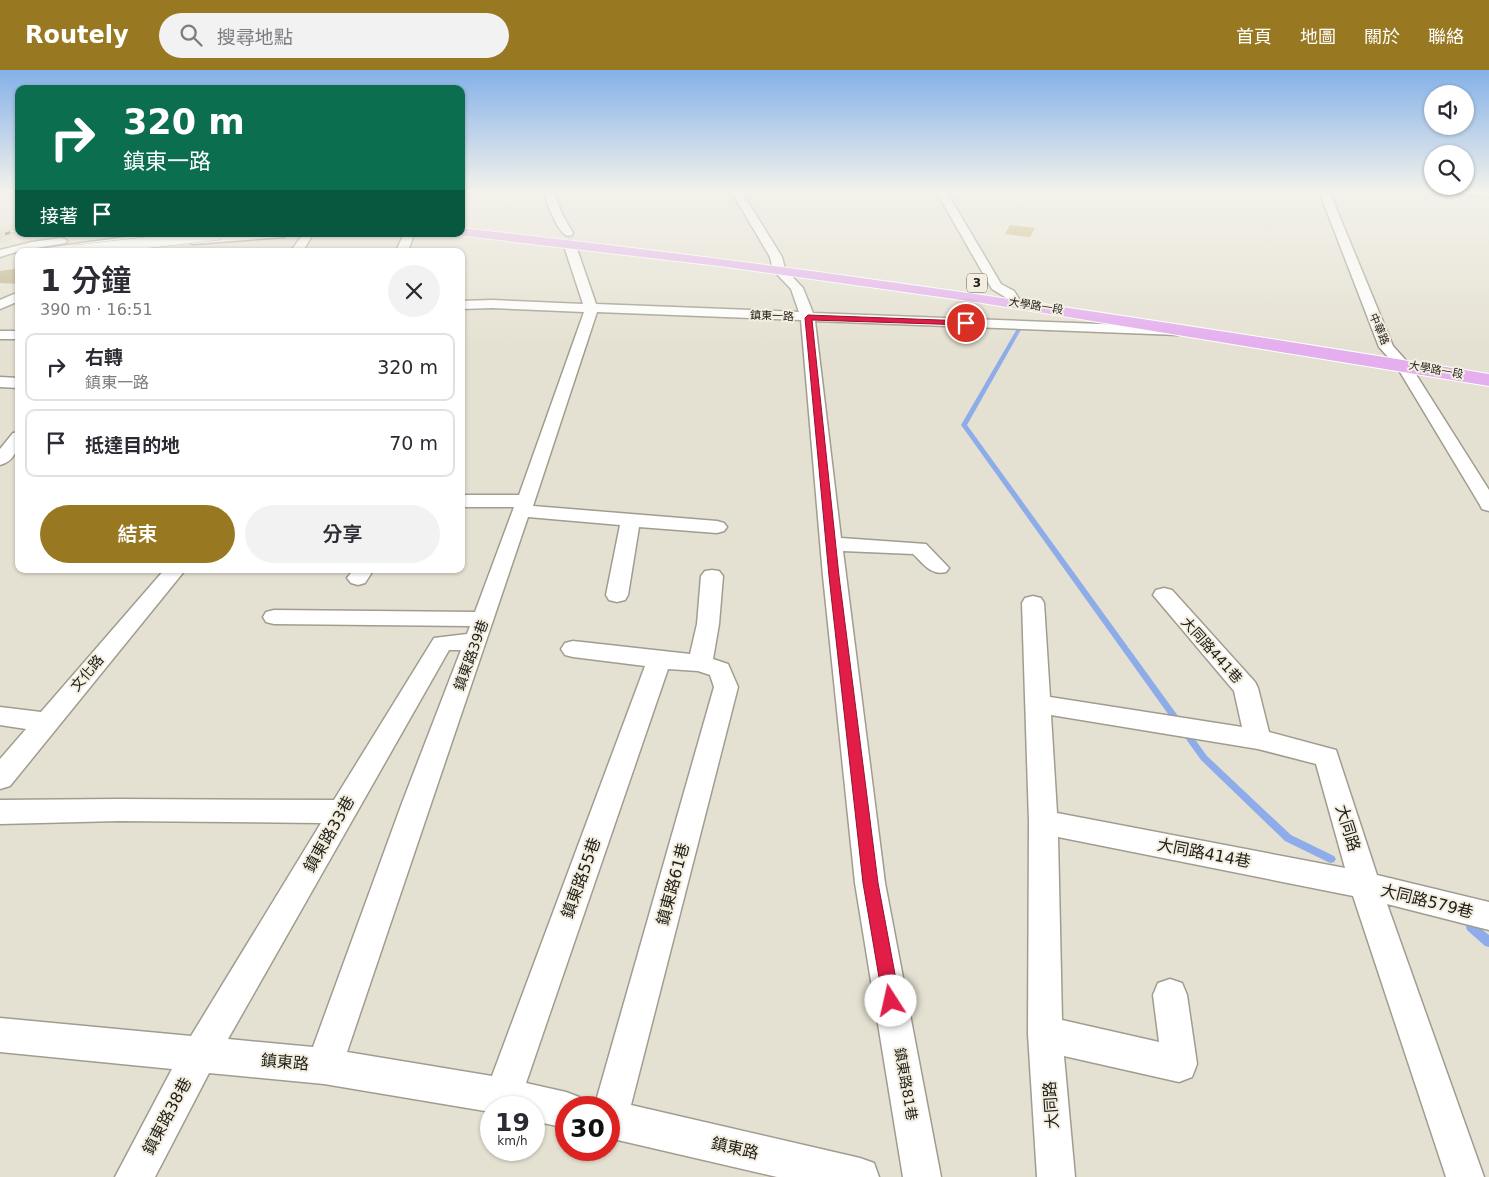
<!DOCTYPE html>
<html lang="zh-TW">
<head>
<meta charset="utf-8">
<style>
  body { margin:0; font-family:"DejaVu Sans","Noto Sans TC",sans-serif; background:#f2f2f3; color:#2b2b33; height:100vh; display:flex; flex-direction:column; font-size:19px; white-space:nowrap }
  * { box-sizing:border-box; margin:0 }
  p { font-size:16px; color:#7c7c81 }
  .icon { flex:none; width:28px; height:28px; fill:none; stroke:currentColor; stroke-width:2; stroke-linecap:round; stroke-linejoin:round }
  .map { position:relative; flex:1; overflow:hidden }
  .sheet { position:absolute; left:15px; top:178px; width:450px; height:325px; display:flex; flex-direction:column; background:#fff; border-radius:10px; box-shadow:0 1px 4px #0004 }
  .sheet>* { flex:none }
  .guide { position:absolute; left:15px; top:15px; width:450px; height:152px; border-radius:10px; box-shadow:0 1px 4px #0004; background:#0b6e4f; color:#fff; overflow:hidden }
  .tools { position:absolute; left:1424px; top:15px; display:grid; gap:10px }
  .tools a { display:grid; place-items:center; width:50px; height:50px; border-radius:50%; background:#fff; box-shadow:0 1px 4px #0004; font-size:25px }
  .speed { position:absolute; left:480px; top:1026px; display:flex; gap:10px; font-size:25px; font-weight:700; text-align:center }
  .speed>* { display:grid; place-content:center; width:65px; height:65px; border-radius:50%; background:#fff; box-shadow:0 1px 4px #0004; line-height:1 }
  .speed small { font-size:12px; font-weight:400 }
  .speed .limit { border:8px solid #d22; background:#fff; color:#111 }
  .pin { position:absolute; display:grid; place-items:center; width:42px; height:42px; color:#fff; margin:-21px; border:2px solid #fff; border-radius:50%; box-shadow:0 1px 5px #0007 }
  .me { position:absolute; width:55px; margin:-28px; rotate:350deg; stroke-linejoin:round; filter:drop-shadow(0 0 4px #0008) }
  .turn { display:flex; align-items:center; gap:18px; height:105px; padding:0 25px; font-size:22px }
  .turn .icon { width:65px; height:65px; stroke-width:2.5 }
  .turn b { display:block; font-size:35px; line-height:42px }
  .then { display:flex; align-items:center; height:48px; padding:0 25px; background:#0003; gap:10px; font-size:19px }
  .round { display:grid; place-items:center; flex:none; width:52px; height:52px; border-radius:26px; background:#f2f2f3 }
  .headline { display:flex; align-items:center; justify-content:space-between; height:85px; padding:0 25px }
  h1 { font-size:30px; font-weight:600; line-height:38px }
  .primary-button { display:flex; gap:10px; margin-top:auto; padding:10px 25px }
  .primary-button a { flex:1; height:58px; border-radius:30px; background:#997822; color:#fff; font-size:20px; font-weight:600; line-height:58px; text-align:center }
  .primary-button a+a { background:#f2f2f3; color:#2b2b33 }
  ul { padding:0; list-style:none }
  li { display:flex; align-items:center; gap:15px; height:68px; margin:0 10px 8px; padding:0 15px; border:2px solid #e1e1e2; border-radius:10px }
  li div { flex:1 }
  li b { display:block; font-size:19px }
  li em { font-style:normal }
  header { display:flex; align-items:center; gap:30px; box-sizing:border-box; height:70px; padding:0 25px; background:#997822; color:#fff }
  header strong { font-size:24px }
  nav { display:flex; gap:28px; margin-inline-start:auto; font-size:18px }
  .search { width:350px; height:45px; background:#f2f2f3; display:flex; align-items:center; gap:12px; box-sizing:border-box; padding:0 18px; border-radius:28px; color:#7c7c81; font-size:19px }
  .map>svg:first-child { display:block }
  .built { fill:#dcd5bf }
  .green { fill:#beb187 }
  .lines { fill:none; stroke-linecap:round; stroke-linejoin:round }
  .stream { fill:#8eace9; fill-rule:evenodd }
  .building { fill:#c1ab64 }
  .minor-casing { stroke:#a19c8f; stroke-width:3 }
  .major-casing { stroke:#fff; stroke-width:2 }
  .minor { fill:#fff; fill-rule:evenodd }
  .major { fill:#e4aeef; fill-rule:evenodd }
  .rail-casing { stroke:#5b5951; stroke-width:2.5 }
  .rail { stroke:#f3eee0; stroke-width:2; stroke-dasharray:5.5; stroke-linecap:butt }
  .minor-bridge-casing { stroke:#a19c8f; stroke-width:12; stroke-linecap:butt }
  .minor-bridge { stroke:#fff; stroke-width:11 }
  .route { fill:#e11d48; stroke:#92132f }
  .labels { text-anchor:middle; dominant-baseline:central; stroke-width:4; stroke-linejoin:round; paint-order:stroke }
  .far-street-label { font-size:11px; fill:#22211b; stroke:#f3eee0 }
  .shield { fill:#f3eee0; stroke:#615e56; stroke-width:1 }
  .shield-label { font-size:12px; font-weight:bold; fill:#22211b }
  .street-label { font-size:14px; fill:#22211b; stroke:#f3eee0 }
  .near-street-label { font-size:16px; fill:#22211b; stroke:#f3eee0 }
</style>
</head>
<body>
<header>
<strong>Routely</strong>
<div class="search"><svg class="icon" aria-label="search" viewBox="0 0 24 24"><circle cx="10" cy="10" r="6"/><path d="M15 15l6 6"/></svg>搜尋地點</div>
<nav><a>首頁</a><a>地圖</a><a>關於</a><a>聯絡</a></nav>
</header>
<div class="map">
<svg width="1489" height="1107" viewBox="0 0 1489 1107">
  <rect width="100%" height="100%" fill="#e5e1d2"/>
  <!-- built -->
  <path class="built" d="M19,151V164H25L0,174V159Z"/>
  <!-- green -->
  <path class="green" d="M19,198V214L0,213V201Z"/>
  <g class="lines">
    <!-- stream -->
    <path class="stream" d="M1018,257L1022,258L967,355L1207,686L1291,765L1334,786L1336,789L1334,792L1331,793L1328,792L1285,771L1201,690L961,355Z
      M1471,852L1475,854L1489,865V877L1485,876L1467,860L1466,857L1467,854Z"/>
  </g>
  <!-- building -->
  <path class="building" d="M1010,155L1035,158L1030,167L1005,164Z"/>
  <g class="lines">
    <defs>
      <path id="minor" d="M543,121H553L563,146L573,163L572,165L568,166C557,163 547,132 543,121Z
        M731,121H741L782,187L785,199L803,218L813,243L1178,257L1185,261L1178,265L815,251L841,468L926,474L949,498L946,502C931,506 924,494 913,484L843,481L885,813L941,1107H903L855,813L823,506L801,250L597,242L533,436L717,451L724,453L727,457L724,461L717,463L639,457L628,525L625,530L617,532L609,530L606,525L620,455L528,447L347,982L492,1006L645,596L573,587L565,585L561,579L565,573L573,571L690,584L697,554L701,506L705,501L712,500L719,501L723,506L719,554L713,589L728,594L738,617L631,1035L860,1088L874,1093L879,1107H777L609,1068V1038H594L714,617L710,605L698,601L668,599L526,1013L566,1022L579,1027L583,1038H566V1058L534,1051V1038H491V1042L324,1014L209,1003L155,1107H115L172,999L0,982V948L191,966L321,753L119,751L0,754V730L119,729L334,730L434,568L467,564L470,556L274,554L266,552L263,547L266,542L274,540L475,542L514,437H461V425H519L584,242L492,238L461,239V231L492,230L583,234L563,173L569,170L575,173L596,234L799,242L791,219L773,200L770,187ZM449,580H461L402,733L313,977L228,969Z
        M936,121H946L1001,214L1014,221L1021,232L1020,235H1010L1005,227L992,219Z
        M1319,121H1329L1393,276L1410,295L1489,420V441L1482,439L1480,435L1397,297L1379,277Z
        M1454,121H1489V126L1459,124Z
        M149,164H177L172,167L69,181H40L46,178Z
        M244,164H289L284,167L193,174L187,171L193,168Z
        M303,164H313L303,181H291Z
        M404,164H414L408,181H396Z
        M61,168L65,169L67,171L65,173L19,181L0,187V180L32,172Z
        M19,222V231L0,239V230Z
        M0,261H19V269H0Z
        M0,307L19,308V318L0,317Z
        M19,362C19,376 16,391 0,395V379L13,363Z
        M165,499H186L10,716L0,719V689L26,659L0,655V637L41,642Z
        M354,499H374L365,513L358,515L351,513L347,508Z
        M1164,518L1172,520L1255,612L1258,618L1269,662L1336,680L1377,805L1489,832V860L1387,834L1484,1107H1446L1353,826L1058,767L1062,950L1159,972L1153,925L1158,913L1170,909L1182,913L1187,925L1197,994L1192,1007L1179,1012L1064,986L1075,1107H1037L1028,964L1029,752L1022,533L1025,528L1033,526L1041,528L1044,533L1050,627L1242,657L1234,621L1153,525L1156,520ZM1051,645L1258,679L1316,694L1345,798L1057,743Z"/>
      <path id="major" d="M461,158C806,196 1147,248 1489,304V316L976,232L719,196L456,165L461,164Z"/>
    </defs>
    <!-- minor casing -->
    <use href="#minor" class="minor-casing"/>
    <!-- major casing -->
    <use href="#major" class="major-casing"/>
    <!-- minor -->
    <use href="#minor" class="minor"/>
    <!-- major -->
    <use href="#major" class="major"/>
    <defs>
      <path id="rail" d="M0,166L19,159"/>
    </defs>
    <!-- rail casing -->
    <use href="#rail" class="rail-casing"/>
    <!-- rail -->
    <use href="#rail" class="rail"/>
    <defs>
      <path id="minor-bridge" d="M74,181L221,164"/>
    </defs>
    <!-- minor-bridge casing -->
    <use href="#minor-bridge" class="minor-bridge-casing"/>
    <!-- minor-bridge -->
    <use href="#minor-bridge" class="minor-bridge"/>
  </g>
  <!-- sky -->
  <linearGradient id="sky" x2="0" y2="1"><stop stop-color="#84b1e8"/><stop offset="0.44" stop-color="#f3f2eb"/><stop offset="1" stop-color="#f3f2eb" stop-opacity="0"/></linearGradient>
  <rect width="1489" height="276" fill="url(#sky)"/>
  <!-- route -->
  <path class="route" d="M808,245L966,251L970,253L966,255L812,250L839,506L878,813L900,931L897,937L891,939L885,937L883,931L863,813L829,506L805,248Z"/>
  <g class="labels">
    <!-- far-street labels -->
    <g class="far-street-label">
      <text transform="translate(1036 236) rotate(9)">大學路一段</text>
      <text transform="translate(772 246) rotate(2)">鎮東一路</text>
      <text transform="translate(1379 259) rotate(67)">中華路</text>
      <text transform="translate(1436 300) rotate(10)">大學路一段</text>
    </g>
    <!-- shield labels -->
    <rect class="shield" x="967" y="203.5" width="20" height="19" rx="4"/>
    <g class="shield-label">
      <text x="977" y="213">3</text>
    </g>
    <!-- street labels -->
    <g class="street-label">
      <text transform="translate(1212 580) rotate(48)">大同路441巷</text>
      <text transform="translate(471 585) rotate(-70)">鎮東路39巷</text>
      <text transform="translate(87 603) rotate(-50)">文化路</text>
      <text transform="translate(906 1014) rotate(80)">鎮東路81巷</text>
    </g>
    <!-- near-street labels -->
    <g class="near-street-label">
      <text transform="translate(1348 758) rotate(73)">大同路</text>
      <text transform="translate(329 764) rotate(-60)">鎮東路33巷</text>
      <text transform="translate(1204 783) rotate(11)">大同路414巷</text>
      <text transform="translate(581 808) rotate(-70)">鎮東路55巷</text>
      <text transform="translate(673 814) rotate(-75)">鎮東路61巷</text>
      <text transform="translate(1427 831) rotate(14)">大同路579巷</text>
      <text transform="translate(285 992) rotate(5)">鎮東路</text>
      <text transform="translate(1051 1035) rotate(-94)">大同路</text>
      <text transform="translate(167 1046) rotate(-62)">鎮東路38巷</text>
      <text transform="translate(735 1078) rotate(13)">鎮東路</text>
    </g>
  </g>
</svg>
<div class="tools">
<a><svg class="icon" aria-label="sound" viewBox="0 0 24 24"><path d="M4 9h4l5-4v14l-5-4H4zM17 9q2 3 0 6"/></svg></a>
<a><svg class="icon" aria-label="search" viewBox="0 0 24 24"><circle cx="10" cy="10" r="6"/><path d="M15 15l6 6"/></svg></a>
</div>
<div class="speed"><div>19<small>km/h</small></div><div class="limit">30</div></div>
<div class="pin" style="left:966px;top:253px;background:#d93025"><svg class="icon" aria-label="arrive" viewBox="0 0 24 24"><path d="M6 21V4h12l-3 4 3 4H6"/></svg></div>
<svg class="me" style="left:891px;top:931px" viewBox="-20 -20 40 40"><circle r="19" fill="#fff"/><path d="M0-13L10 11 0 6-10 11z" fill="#e11d48"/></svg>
<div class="guide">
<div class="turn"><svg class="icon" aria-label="right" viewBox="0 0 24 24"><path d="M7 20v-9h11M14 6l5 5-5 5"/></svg><div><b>320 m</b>鎮東一路</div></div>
<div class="then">接著<svg class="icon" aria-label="arrive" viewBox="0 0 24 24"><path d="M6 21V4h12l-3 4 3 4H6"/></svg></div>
</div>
<section class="sheet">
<div class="headline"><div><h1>1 分鐘</h1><p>390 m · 16:51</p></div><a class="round"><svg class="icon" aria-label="close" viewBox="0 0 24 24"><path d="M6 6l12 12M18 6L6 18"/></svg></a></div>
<ul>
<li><svg class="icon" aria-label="right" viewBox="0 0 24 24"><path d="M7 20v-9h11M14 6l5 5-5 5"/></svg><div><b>右轉</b><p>鎮東一路</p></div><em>320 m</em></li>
<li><svg class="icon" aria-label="arrive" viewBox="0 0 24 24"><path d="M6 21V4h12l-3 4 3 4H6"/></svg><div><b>抵達目的地</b></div><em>70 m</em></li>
</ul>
<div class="primary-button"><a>結束</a><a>分享</a></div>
</section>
</div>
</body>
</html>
